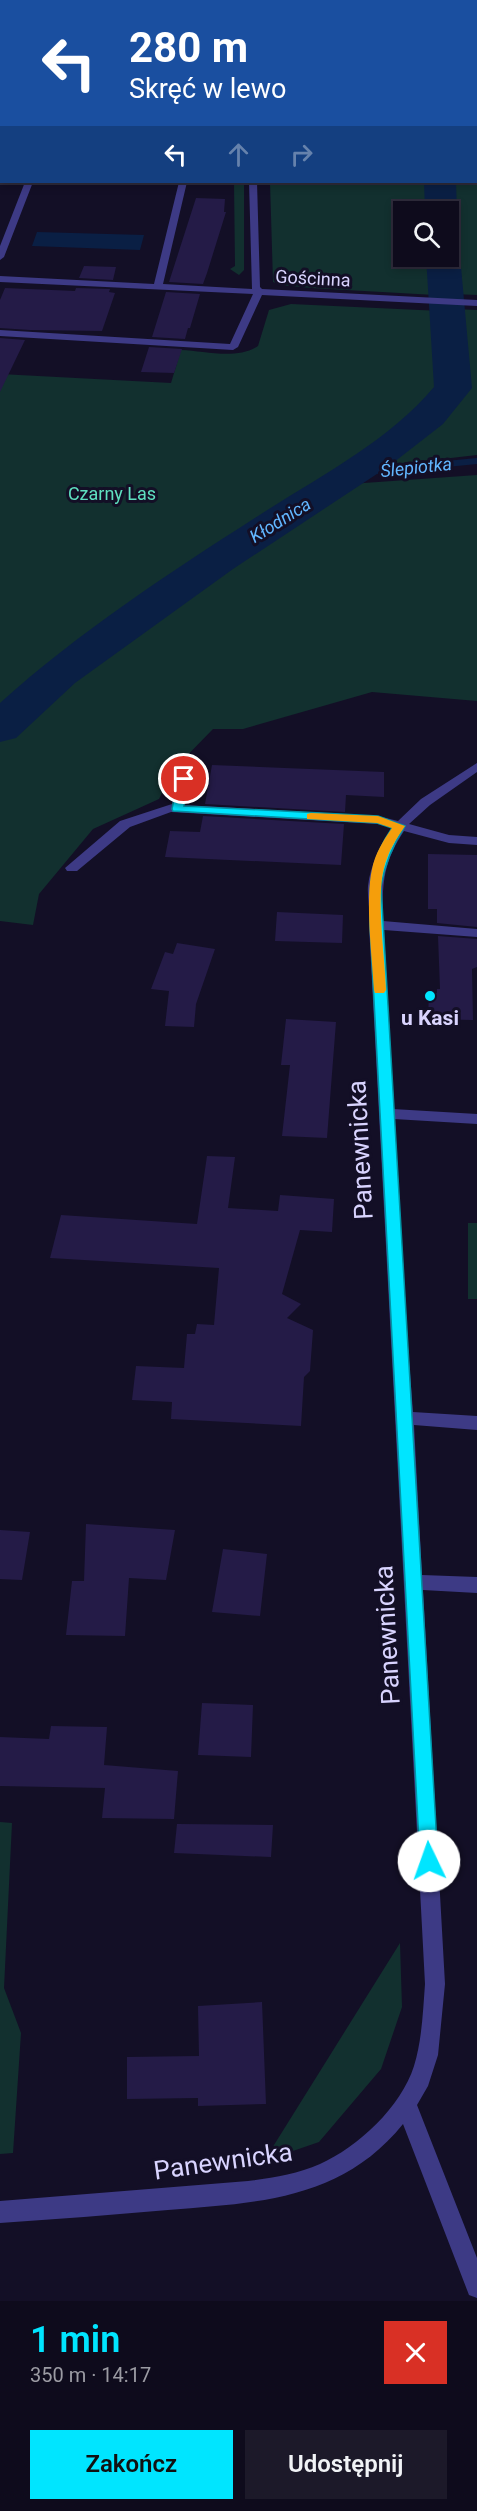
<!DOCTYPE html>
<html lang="pl">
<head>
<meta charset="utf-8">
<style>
  body { margin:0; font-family:Roboto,sans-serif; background:#1c1929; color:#f1f3f6; height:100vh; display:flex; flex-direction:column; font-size:22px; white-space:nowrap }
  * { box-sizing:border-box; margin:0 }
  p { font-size:20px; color:#9b9ba3 }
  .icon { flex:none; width:33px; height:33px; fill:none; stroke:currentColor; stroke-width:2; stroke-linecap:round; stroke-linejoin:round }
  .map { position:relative; height:2301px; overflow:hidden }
  .details { display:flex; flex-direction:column; background:#0e0b1c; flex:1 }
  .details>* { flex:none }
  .hud { position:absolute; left:0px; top:0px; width:477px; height:183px; box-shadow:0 3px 9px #0003,0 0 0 2px #2e2b3b; background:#1a4fa0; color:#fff; overflow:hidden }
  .tools { position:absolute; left:393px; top:201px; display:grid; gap:12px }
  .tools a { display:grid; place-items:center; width:66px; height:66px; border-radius:0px; background:#0e0b1c; box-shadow:0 3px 9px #0003,0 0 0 2px #2e2b3b; font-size:30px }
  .pin { position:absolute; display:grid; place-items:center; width:51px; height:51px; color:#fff; margin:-26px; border:3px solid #fff; border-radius:50%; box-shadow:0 2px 6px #0007 }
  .me { position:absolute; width:66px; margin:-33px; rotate:357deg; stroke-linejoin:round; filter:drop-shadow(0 0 4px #0008) }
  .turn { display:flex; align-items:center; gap:21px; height:126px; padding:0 30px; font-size:27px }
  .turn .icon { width:78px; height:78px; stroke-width:2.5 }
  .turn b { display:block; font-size:42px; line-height:51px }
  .lanes { display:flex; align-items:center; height:57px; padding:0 30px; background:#0003; justify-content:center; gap:30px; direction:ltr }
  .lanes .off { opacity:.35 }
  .round { display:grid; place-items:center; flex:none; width:63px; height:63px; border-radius:0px; background:#1c1929 }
  .overview { display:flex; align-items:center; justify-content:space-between; height:102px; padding:0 30px }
  h1 { font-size:36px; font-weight:600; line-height:45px; color:#00e5ff }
  .primary-button { display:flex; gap:12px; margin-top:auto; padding:12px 30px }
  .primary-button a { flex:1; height:69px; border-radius:0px; background:#00e5ff; color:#111; font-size:24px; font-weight:600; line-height:69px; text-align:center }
  .primary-button a+a { background:#1c1929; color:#f1f3f6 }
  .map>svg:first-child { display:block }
  .green { fill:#12302f }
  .water { fill:#0a1f44 }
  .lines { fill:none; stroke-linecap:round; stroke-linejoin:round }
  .stream-far1 { stroke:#0a1f44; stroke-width:4.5 }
  .stream { stroke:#0a1f44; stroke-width:6 }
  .river { fill:#0a1f44; fill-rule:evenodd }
  .building { fill:#241b47 }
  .minor { fill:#3d3a85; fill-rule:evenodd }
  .route { fill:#00e5ff; stroke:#0095a6; stroke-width:1.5 }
  .slow { fill:#f59e0b }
  .poi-dot { fill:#00e5ff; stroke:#130f26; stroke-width:2 }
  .labels { text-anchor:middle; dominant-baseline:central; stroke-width:6; stroke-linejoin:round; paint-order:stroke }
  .far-street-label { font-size:18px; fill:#d9d4ff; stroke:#130f26 }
  .far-water-label { font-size:18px; font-style:italic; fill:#62b6ff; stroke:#130f26 }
  .far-park-label { font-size:18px; fill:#5fe0c0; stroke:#130f26 }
  .poi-label { font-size:21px; font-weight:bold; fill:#d9d4ff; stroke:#130f26 }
  .near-street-label { font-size:26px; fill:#d9d4ff; stroke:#130f26 }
</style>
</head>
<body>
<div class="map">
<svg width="477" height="2301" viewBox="0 0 477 2301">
  <rect width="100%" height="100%" fill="#130f26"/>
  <!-- green -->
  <path class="green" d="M476,39L477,49V295L454,294L449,182H476Z
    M234,182H244V270L239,275L230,269L235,266Z
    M270,182H434V211L404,212V256L435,257V295L311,288L280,285L273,282Z
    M291,304L441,311L445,387L423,415L348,472L223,550L55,672L0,721V374L171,383L181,350C205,351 237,360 258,346L269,310Z
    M454,309L477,310V455L372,467L439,417L461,381Z
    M477,475V701L372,692L243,729H213L174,769L159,799L93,829L39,894L33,925L0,921V740L68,677L284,533L350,484Z
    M468,1223H477V1299H468Z
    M0,1822L12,1823L4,1988L21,2033L13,2153L0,2154Z
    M400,1943L402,2007L381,2069L319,2142L290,2152L269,2153Z"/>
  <!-- water -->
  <path class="water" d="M37,232L144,235L140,250L32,246Z"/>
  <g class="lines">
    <!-- stream-far1 -->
    <path class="stream-far1" d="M339,0L352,2"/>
    <!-- stream -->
    <path class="stream" d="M355,473L477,461"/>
    <!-- river -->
    <path class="river" d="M396,0H424L425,2H397Z
      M424,182H456L457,212L453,219L448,220V212H425Z
      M448,247L455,249L460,256L472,388L443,424L389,466L233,569L75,683L16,738L0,742V703C79,632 169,573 258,516C318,477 388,442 434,387L426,256H448Z"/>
  </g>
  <!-- building -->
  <path class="building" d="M196,198L225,199L224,212H226L207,273L203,284L169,282Z
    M84,266L116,267L113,280L79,278Z
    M5,288L75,291L76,288L110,289L109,292L115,293L102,331L30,330L0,328V300Z
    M166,292L200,294L190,328H188L185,339L152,337Z
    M0,338L25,340L0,392Z
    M149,347L182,349L174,373L141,372Z
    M212,765L384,772V797L346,795L345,812L205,804Z
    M203,816L344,824L341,865L165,857L170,831L200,832Z
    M428,854L477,855V927L437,923V909H428Z
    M277,912L343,915L342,943L275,941Z
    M438,936L477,939V967L472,969L473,1020L428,1019L429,993H437V989H440Z
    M177,943L215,949L196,1004L194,1027L165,1026L169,991L151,989L165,952L173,954Z
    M286,1019L336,1022L327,1138L282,1136L290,1065H281Z
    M207,1156L235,1157L228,1208L278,1211L280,1195L334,1199L332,1232L300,1230L282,1294L301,1304L287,1318L313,1330L310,1371L304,1377L301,1426L171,1419L172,1402L132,1400L136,1366L184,1368L187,1334H195L197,1324L214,1325L219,1268L50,1258L61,1215L197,1224Z
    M86,1524L175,1530L166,1580L129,1578L125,1636L66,1635L72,1581H84Z
    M0,1530L30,1532L22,1580L0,1579Z
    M223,1549L267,1554L260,1616L212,1612Z
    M202,1703L253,1705L251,1757L198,1755Z
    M51,1726L107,1727L104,1765L178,1771L174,1819L102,1818L105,1788L0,1786V1737L49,1739Z
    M177,1824L273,1825L271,1857L174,1853Z
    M262,2002L266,2104L198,2106V2098L127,2099V2057L199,2056L198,2006Z"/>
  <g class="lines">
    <!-- minor -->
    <path class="minor" d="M38,0H50L49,2Z
      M209,0H217V2H209Z
      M246,0H254V2H246Z
      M0,70H2V74H0Z
      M0,173H2V179H0Z
      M25,182H33L4,257L0,260V246Z
      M179,182H187L163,284L252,289L249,182H257L260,287L262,289L477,300V306L262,295L238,347L233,350L0,336V330L230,344L253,294L0,282V276L154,284Z
      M477,763V772L430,805L409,824L449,835L477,837V845L449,843L404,831C383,862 382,885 383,921L477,929V937L384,930L393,1109L477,1114V1124L394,1119L400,1243L413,1412L477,1416V1430L414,1425L422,1575L477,1577V1593L423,1590L445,1984L438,2055L428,2086L417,2105L477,2258V2298L469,2295L403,2124C342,2200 257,2203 168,2210C112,2215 56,2219 0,2223V2201L248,2181C272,2178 297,2174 320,2164C358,2147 401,2107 414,2066C422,2040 423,2011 425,1984L369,925C371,912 367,899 368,886C370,865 381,845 393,828L378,824L171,812L130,827L77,871H67L65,868L120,821L172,804L180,776H188L190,779L184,805L378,816L398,821L421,799Z"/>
  </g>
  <!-- route -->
  <path class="route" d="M184,776L190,779L184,806L378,816L405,826C392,846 385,863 381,886L438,1861L435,1867L429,1870L423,1867L420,1861L370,925C369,885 369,862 392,828L377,823L173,811L172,809L178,779Z"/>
  <!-- slow -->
  <path class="slow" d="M311,813L378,816L405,826C396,839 388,852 384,868C376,898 385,957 386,990L384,993H375L374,990C372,956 365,901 372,869C375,854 383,841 392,828L377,823L307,819V814Z"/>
  <!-- markers -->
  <circle class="poi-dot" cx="430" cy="996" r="6"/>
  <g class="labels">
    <!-- far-street labels -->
    <g class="far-street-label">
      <text transform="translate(313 278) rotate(3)">Gościnna</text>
    </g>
    <!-- far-water labels -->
    <g class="far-water-label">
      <text transform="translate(416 467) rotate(-6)">Ślepiotka</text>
      <text transform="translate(280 520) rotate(-32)">Kłodnica</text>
    </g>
    <!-- far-park labels -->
    <g class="far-park-label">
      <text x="112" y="493">Czarny Las</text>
    </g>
    <!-- poi labels -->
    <g class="poi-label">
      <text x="430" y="1018">u Kasi</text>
    </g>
    <!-- near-street labels -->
    <g class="near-street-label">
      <text transform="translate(360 1150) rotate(-93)">Panewnicka</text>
      <text transform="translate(387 1635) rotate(-93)">Panewnicka</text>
      <text transform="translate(223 2161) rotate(-8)">Panewnicka</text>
    </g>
  </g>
</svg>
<div class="tools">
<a><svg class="icon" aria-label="search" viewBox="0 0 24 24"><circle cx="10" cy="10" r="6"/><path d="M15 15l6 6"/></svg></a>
</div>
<div class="pin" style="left:184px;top:779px;background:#d93025"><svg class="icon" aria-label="arrive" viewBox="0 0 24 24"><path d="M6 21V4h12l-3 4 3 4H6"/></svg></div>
<svg class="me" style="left:429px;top:1861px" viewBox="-20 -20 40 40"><circle r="19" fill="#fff"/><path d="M0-13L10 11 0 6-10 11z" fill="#00e5ff"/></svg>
<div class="hud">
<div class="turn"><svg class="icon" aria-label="left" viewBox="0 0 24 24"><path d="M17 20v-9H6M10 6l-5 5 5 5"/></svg><div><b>280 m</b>Skręć w lewo</div></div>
<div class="lanes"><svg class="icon" aria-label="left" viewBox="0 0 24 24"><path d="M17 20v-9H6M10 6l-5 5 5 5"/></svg><svg class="icon off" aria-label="ahead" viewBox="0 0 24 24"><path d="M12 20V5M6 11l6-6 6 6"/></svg><svg class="icon off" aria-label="right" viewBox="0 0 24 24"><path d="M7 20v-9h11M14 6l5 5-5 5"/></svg></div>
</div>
</div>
<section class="details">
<div class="overview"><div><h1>1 min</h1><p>350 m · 14:17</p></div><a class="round" style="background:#d93025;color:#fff"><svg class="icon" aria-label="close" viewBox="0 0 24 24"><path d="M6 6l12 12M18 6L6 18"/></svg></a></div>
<div class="primary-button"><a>Zakończ</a><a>Udostępnij</a></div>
</section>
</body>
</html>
